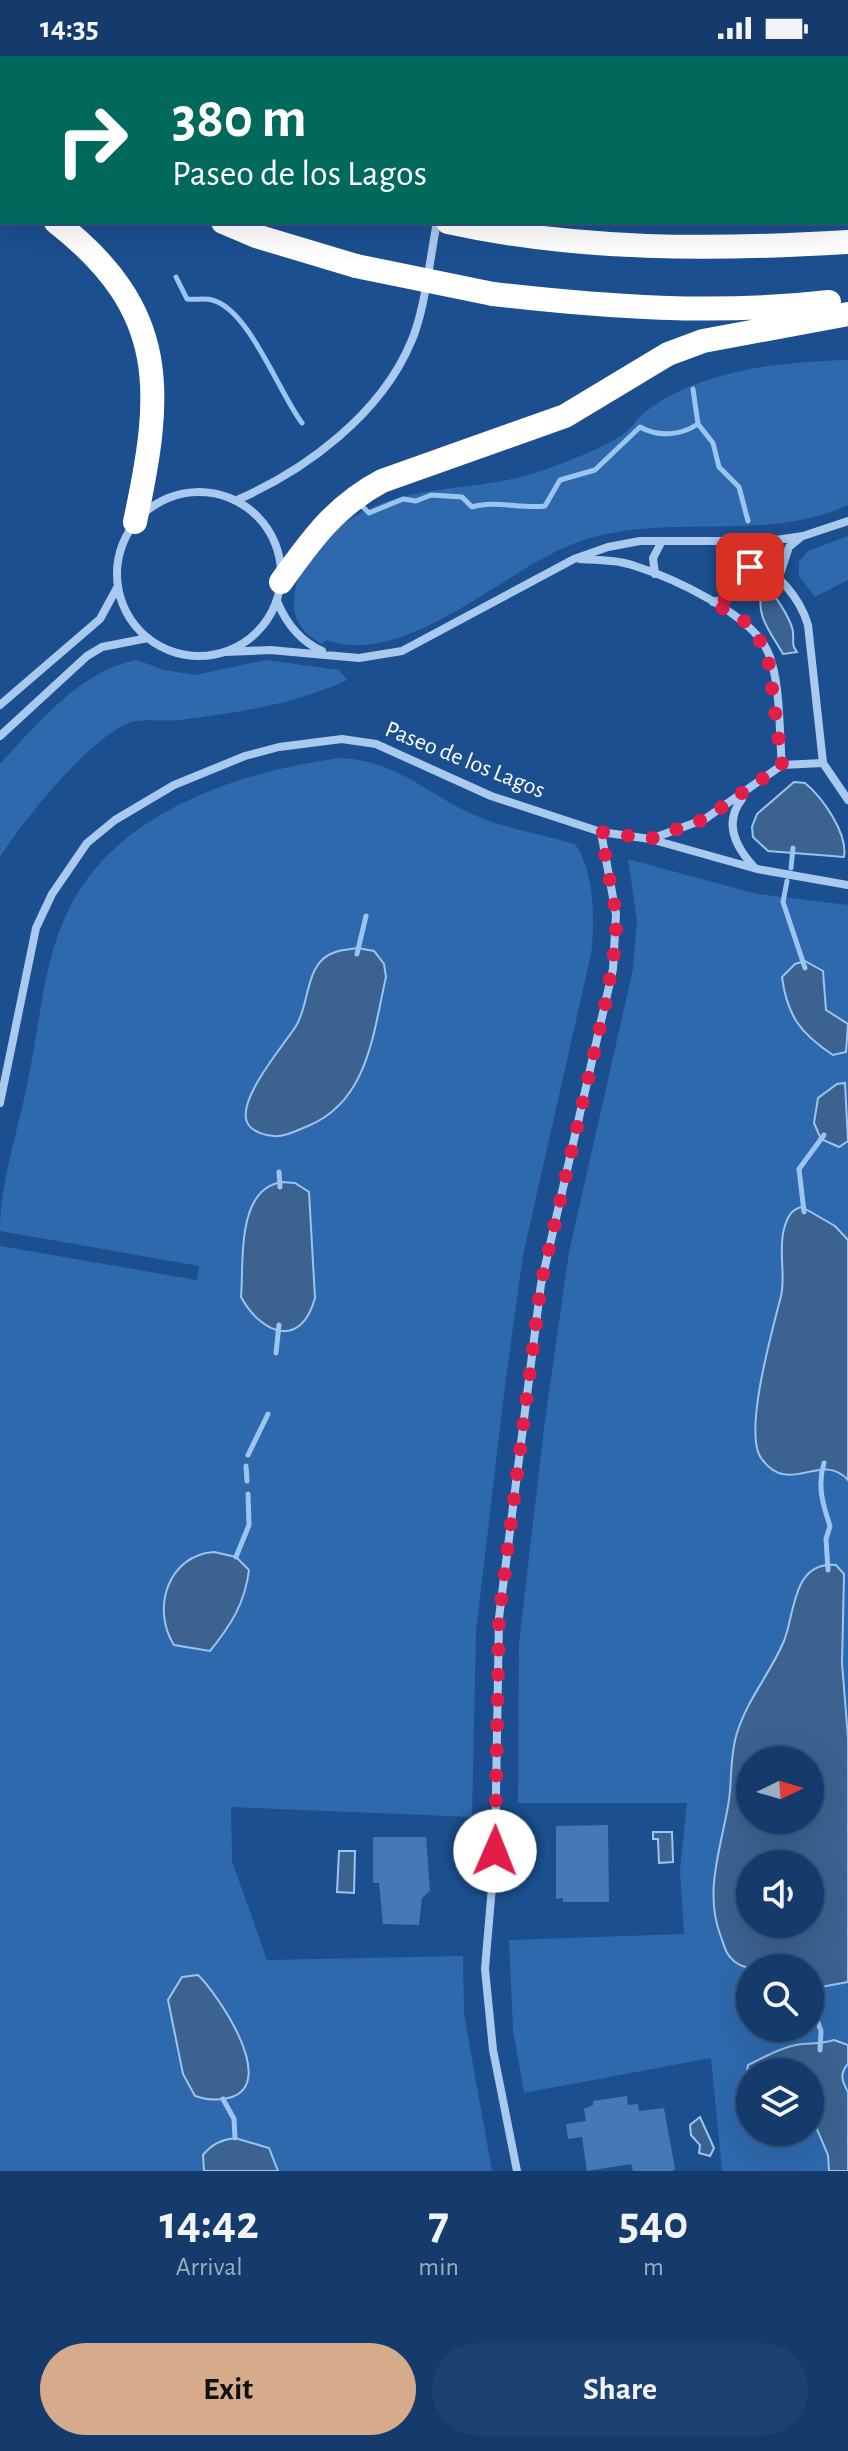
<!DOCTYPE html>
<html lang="en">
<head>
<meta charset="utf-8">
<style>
  body { margin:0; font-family:"Alegreya Sans",sans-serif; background:#1d4271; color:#f1f3f6; height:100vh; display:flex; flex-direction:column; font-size:30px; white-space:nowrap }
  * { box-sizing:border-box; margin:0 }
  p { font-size:26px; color:#9dadc1 }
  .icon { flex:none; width:44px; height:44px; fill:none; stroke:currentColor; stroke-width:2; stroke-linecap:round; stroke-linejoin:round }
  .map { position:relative; height:2115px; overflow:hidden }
  .drawer { display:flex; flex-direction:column; background:#143b6b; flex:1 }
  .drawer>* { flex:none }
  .guide { position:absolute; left:0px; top:0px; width:848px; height:168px; box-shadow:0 8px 32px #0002,0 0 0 2px #33557e; background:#00695c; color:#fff; overflow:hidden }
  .needle { width:52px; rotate:85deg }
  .buttons { position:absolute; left:736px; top:1690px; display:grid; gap:16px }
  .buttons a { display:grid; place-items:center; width:88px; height:88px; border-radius:50%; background:#143b6b; box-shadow:0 8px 32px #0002,0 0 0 2px #33557e; font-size:40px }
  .pin { position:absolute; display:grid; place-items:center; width:68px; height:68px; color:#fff; margin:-34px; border-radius:16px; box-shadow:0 4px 12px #0006 }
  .me { position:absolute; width:88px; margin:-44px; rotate:1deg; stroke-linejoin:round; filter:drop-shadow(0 0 6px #0008) }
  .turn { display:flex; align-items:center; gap:28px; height:168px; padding:0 40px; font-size:36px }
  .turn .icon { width:104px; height:104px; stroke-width:2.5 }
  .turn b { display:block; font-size:56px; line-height:68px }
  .eta { display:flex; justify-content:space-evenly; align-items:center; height:136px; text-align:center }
  .eta b { font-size:48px; font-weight:600; line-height:56px }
  .cta { display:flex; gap:16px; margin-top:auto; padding:16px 40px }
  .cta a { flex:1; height:92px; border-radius:48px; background:#d6ab8b; color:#111; font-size:32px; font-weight:600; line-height:92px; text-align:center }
  .cta a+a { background:#1d4271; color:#f1f3f6 }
  .status { display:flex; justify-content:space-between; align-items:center; height:56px; padding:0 40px; background:#143b6b; direction:ltr }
  .status svg { height:22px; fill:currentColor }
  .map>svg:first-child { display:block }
  .green { fill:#2e69ad; fill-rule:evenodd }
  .water { fill:#3c6290; stroke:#9cc4f0; stroke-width:2; fill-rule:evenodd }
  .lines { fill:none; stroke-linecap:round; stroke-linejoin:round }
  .stream { stroke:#9cc4f0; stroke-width:5 }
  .building { fill:#4478b7 }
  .street { stroke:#a9c9ee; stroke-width:8 }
  .highway { stroke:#fff; stroke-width:24 }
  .highway-bridge { stroke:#fff; stroke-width:24 }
  .route { stroke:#e11d48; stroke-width:14; stroke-dasharray:0 25.2 }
  .labels { text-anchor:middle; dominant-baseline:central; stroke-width:8; stroke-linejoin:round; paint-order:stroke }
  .street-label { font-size:24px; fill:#fff; stroke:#1b4f8f }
</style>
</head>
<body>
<div class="status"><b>14:35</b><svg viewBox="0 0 49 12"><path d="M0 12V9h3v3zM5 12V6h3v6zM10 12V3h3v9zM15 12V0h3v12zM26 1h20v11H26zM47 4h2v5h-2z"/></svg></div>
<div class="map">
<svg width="848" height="2115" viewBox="0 0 848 2115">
  <rect width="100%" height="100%" fill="#1b4f8f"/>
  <!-- green -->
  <path class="green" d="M848,304V449C758,490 659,452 568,490C500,518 404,612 326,584L322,588C300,575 290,560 295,535C298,516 310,502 322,488C383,419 470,442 547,413C571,404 598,394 619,381C630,375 636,363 645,356C701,313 781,306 848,304Z
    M848,480V524L815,541L799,520V505L808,495Z
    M137,604L164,614L195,619L266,604L339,614L347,624C296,648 236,657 180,664C165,666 146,662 132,666C91,679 23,765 0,801V708C37,668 82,613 137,604Z
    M341,702C401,705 430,742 484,763C513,774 545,779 575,788C595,816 595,865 591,898L523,1199L504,1337L476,1576L472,1761L231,1751L232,1805L267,1904L463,1900L464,1958L492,2115H0V1190L197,1224L199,1210L0,1175C0,1124 20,1069 29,1019C40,965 44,902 69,853C117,755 241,715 341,702Z
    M628,803L757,838L848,849V2115H722L711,2002L524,2037L513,1974L509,1884L684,1878L680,1814L687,1747H518L519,1587L544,1372L569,1196L633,913L637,864ZM750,1704H810V1764H750ZM750,1808H810V1868H750ZM750,1912H810V1972H750ZM750,2016H810V2076H750Z"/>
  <!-- water -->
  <path class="water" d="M765,531C774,535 793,567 793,577C794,587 791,588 797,596L783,598C772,578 751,555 765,531Z
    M794,726L805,727C822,741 848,777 844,801L768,795L753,781L752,771L757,758Z
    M357,892L374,895L384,908L386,921C373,978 368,1045 308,1070C298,1074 289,1079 279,1080C268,1081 251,1076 247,1066C237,1043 284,989 296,970C308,951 306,918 323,903C333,894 345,894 357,892Z
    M805,905L823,915L826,954L848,968L846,996L833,999C801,978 787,960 782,921L795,908Z
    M845,1027L848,1085L839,1091L821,1083L814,1067L818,1042L837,1028Z
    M282,1126L295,1127L309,1136L315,1242C301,1293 262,1279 241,1241C244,1205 236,1133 282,1126Z
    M802,1151L835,1170L848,1184V1424C821,1394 789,1442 761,1402C743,1376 773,1272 781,1240C786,1219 778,1195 784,1173C787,1162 791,1153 802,1151Z
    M214,1496L236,1501L249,1514C245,1547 231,1569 210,1595L174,1589C151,1553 168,1499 214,1496Z
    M836,1509L844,1518L842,1607L848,1682V1926L810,1933V1912C787,1912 752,1919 735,1906C726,1899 725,1892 721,1881C703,1835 722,1790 729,1744C732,1722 730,1698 737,1677C748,1642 770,1618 784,1585C795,1558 792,1505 836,1509ZM750,1704H810V1764H750ZM750,1808H810V1868H750Z
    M653,1776H672L673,1806L659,1807L658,1783H653Z
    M339,1795H355L354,1837L337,1836Z
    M198,1919C216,1936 278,2025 232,2041C220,2045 207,2044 195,2040L183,2018L168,1944L182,1921Z
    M834,1984L848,1989V2008C839,2018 842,2025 848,2036V2115H829L828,2099L810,2057V2016H750V2036L745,2028L748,2009C764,2001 784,1990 802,1988C814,1987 822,1988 834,1984Z
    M700,2061L714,2092L710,2100L699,2097L700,2089L691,2079L690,2069Z
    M235,2082L269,2092L278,2115H204L203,2099C212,2088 221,2084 235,2082Z"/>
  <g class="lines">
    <!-- stream -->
    <path class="stream" d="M176,221L187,243C195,244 205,242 212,244C249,253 279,337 302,367
      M693,333L698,368
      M362,450L369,457L403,443L416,445L431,439L462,441L472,451C496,444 521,453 545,450L560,424L595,414L640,371C658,381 680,380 698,368L713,387L719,411L739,431L748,465
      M791,812L793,792
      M787,825L783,846L805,912
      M357,898L366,860
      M279,1116L280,1131
      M804,1156L799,1113L824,1079
      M276,1297L279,1269
      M248,1399L268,1358
      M824,1407C817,1430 823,1449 830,1470L826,1483L828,1514
      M246,1410L247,1425
      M236,1501L249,1469L248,1438
      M810,1943L821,1975L820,1994
      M223,2043L234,2063L235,2082"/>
  </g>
  <!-- building -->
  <path class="building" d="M608,1769L609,1846H563V1842L556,1843V1770Z
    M373,1781H426L430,1835L422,1842L419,1869L383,1868L379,1827H373Z
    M627,2040L628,2049L638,2048L639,2055L664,2052L675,2113L672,2115H633L631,2108L587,2115L582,2081L568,2083L566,2068L586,2065L584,2053L593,2049V2045Z"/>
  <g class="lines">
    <!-- street -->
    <path class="street" d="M470,0L471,2
      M117 518a82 82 0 1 1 164 0a82 82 0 1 1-164 0Z
      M237,444C306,414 381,358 411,286C425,255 430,201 437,166
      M738,487C767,513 796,530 808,569L823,707L848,744
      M580,503C599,504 618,504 635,510C673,522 749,557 767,594C781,622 779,677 782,709
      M655,518L653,502L662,485
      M779,521L789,491L801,481
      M277,545C286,567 300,585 322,595
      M713,546C746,539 753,530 748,496
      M225,596L270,594L359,602L402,595L574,503L608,491L640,485H769L803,480L848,465
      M0,649L100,563L118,530
      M0,680L87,600L102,591L148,582
      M742,743C723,767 736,792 755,812
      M651,783L705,763L782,709L823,707
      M0,1047L36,872L52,838L87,787L115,764L174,729L245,700L279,691L342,683L376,688L491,740L601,776L650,783L757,813L848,829
      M517,2115L493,1994L485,1913L495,1795L499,1562L541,1228L613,913L616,858L601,776"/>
    <!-- highway -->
    <path class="highway" d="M13,0L16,2
      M172,0L177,2
      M339,0L347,2
      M0,61L2,62
      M846,77H848
      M846,115L848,114
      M0,121L2,122
      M56,166C170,255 163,336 135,466
      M223,166L256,180L356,210
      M448,166C579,195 714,194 848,186
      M493,238C606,251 716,259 829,246
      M281,526C311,484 335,450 382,425L565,360L668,298L703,285L848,258"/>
    <!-- highway-bridge -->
    <path class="highway-bridge" d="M356,210L493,238"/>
  </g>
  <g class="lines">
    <!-- route -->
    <path class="route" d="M495,1795L499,1562L541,1228L606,945L616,885V858L601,776L650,783L705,763L782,709L767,594L744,565L712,546C733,542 752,535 750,511"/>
  </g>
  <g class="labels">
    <!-- street labels -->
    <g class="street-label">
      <text transform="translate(465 704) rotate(22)">Paseo de los Lagos</text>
    </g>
  </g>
</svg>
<div class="buttons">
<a><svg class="needle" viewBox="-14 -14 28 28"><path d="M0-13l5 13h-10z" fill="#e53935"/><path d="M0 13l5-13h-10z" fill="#9dadc1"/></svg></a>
<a><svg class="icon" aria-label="sound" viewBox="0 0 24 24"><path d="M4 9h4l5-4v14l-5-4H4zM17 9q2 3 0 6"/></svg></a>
<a><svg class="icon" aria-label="search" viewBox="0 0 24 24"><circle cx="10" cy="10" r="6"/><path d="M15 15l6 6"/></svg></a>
<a><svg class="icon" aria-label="layers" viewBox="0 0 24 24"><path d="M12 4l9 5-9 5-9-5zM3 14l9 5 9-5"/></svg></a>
</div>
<div class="pin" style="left:750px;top:511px;background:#d93025"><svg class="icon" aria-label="arrive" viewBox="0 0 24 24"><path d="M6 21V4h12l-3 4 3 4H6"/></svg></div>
<svg class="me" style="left:495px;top:1795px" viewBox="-20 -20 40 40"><circle r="19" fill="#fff"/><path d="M0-13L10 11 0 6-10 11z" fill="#e11d48"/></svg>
<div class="guide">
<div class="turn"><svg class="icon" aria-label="right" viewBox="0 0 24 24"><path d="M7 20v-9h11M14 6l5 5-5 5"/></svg><div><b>380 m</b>Paseo de los Lagos</div></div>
</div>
</div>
<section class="drawer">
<div class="eta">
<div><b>14:42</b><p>Arrival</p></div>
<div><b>7</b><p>min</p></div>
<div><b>540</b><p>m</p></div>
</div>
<div class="cta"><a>Exit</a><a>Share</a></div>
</section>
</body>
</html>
